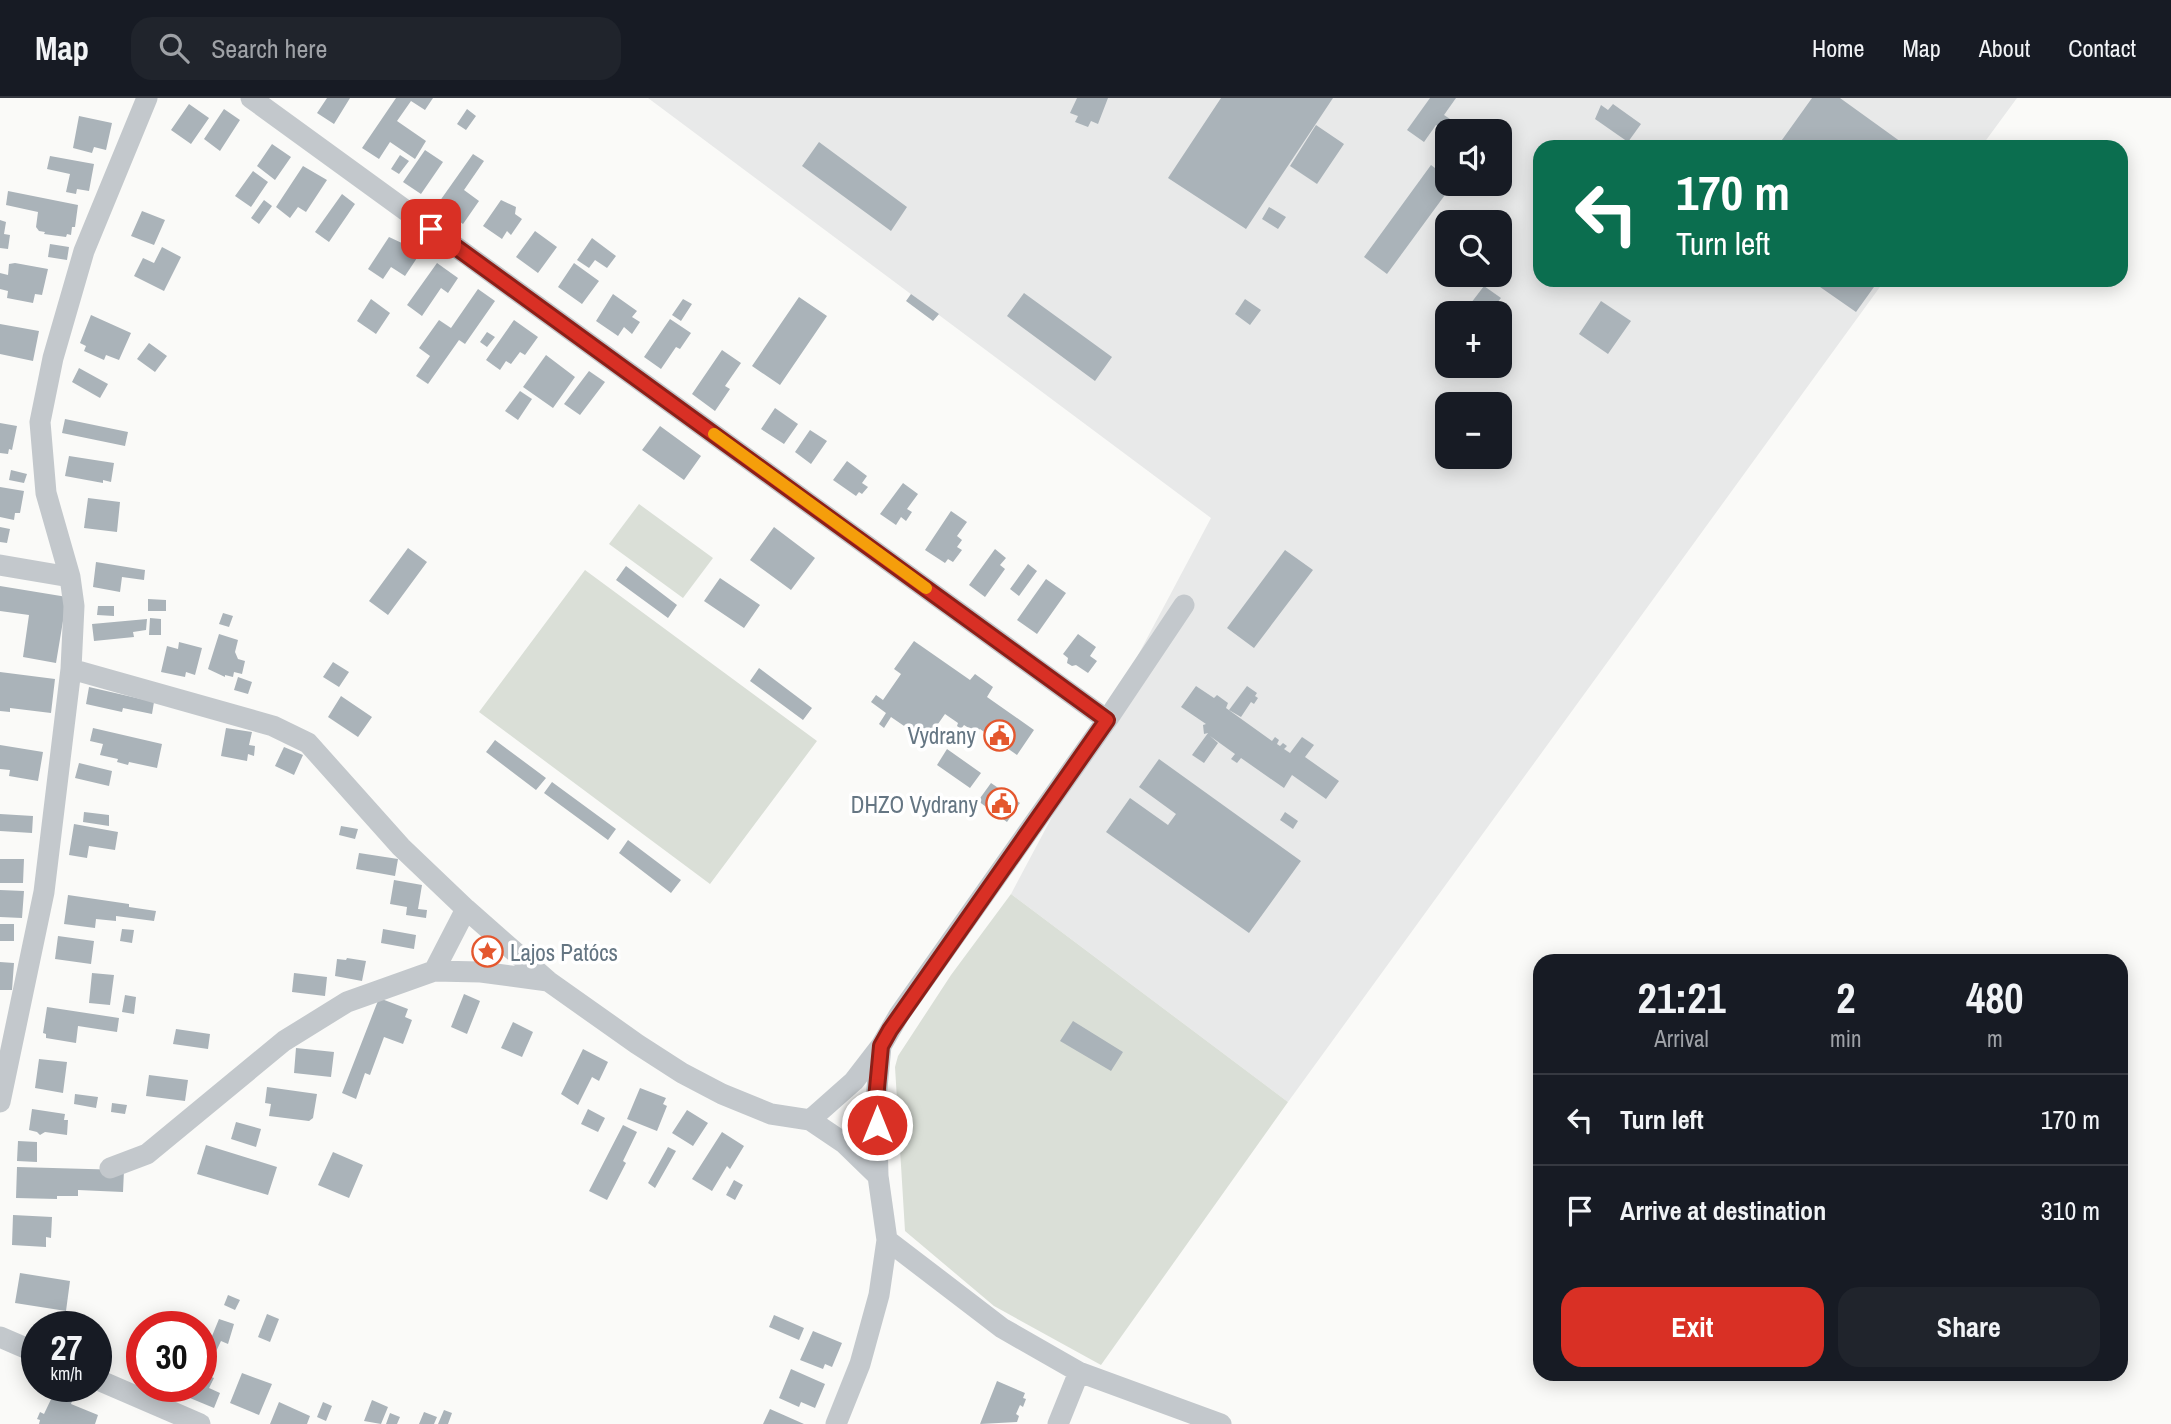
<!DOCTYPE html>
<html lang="en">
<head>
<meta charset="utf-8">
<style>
  body { margin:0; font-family:"Archivo Narrow",sans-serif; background:#20242c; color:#f1f3f6; height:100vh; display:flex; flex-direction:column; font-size:26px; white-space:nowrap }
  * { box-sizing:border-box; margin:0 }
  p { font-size:23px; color:#9ea1a6 }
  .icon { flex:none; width:38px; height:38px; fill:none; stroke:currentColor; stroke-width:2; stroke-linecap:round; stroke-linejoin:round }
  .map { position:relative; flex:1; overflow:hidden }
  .details { position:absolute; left:1533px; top:856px; width:595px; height:427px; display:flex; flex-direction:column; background:#171b24; border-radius:21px; box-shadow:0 4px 18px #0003 }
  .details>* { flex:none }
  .banner { position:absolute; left:1533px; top:42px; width:595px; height:147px; border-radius:21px; box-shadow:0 4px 18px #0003; background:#0b6e4f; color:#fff; overflow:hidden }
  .tools { position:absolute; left:1435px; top:21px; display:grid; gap:14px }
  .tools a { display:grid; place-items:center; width:77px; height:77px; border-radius:14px; background:#171b24; box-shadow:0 4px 18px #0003; font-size:35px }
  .speed { position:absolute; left:21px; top:1213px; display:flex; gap:14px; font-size:35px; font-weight:700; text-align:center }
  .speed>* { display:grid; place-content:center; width:91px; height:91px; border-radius:50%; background:#171b24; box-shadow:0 4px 18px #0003; line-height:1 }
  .speed small { font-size:18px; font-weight:400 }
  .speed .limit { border:10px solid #d22; background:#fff; color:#111 }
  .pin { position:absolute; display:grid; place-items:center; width:60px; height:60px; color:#fff; margin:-30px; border-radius:14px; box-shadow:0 4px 10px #0006 }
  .me { position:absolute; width:77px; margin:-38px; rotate:0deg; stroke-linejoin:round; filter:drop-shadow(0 0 5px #0008) }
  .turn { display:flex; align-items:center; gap:24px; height:147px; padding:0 28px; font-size:32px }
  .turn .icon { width:91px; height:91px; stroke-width:2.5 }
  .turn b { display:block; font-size:49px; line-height:60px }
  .eta { display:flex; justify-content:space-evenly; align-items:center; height:119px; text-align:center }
  .eta b { font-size:42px; font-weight:700; line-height:49px }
  .action { display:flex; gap:14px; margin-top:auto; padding:14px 28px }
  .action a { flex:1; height:80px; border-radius:21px; background:#d93025; color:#fff; font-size:28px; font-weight:700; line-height:80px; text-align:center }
  .action a+a { background:#20242c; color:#f1f3f6 }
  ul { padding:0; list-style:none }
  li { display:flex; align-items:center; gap:21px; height:91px; padding:0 28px; border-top:2px solid #363941 }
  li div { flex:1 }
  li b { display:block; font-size:26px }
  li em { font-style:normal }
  header { display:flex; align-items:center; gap:42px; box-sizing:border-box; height:98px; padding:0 35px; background:#171b24; border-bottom:2px solid #363941 }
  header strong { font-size:33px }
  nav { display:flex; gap:38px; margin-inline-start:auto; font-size:24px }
  .search { width:490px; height:63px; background:#20242c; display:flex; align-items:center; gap:18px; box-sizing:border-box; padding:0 24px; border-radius:21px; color:#9ea1a6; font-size:26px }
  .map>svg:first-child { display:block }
  .built { fill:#e8e9e9; fill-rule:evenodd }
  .green { fill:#dadfd7 }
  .building { fill:#aab3b9 }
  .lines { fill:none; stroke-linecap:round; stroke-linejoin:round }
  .minor { stroke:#c3c8cc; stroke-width:21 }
  .route-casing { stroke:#8d1f18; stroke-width:18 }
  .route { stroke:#d93025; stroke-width:12 }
  .slow { stroke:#f59e0b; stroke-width:12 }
  .labels { text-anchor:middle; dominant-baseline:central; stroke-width:7; stroke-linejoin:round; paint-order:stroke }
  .poi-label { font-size:23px; fill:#657683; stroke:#fff; text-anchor:end }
</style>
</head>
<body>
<header>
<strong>Map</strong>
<div class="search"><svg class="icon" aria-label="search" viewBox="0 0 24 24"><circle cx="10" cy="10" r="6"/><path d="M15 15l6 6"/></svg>Search here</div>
<nav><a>Home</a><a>Map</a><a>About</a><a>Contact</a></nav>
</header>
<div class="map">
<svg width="2171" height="1326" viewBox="0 0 2171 1326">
  <rect width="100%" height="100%" fill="#fafaf8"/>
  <!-- built -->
  <path class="built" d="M648,0H2017L1981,49H1540V182H1885L1288,1004L1011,796L1211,420ZM1447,33H1500V86H1447ZM1447,124H1500V177H1447ZM1447,215H1500V268H1447ZM1447,306H1500V359H1447Z"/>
  <!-- green -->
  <path class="green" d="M639,406L713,460L683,500L609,446Z
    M585,472L817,643L710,786L479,614Z
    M1011,796L1288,1004L1101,1267L994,1208L905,1133L895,969L898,958L951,877Z"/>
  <!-- building -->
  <path class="building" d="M327,0H350L334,26L317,15Z
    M396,0H433L425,12L411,3L397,23L426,43L415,61L390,44L379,61L362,50Z
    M1077,0H1108L1098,26L1091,23L1088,29L1075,24L1078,18L1070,15Z
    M1221,0H1333L1246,131L1168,80Z
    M1430,0H1456L1444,17L1450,21L1442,31L1436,27L1424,44L1407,32Z
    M1812,0H1840L1908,49H1777Z
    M189,6L209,20L191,46L171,32Z
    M1613,6L1641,26L1628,44L1595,21L1601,7L1608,12Z
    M224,11L240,22L220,53L204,41Z
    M467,11L476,18L466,32L457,26Z
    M79,18L112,25L106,52L94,49L92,55L73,50Z
    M1316,27L1344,46L1317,86L1290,68Z
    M819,44L907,109L891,133L802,68Z
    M272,46L291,59L275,82L257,68Z
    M425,52L443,64L421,96L403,84Z
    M473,56L484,63L464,92L479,103L463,126L437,107Z
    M400,57L409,63L399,76L391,71Z
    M50,58L94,66L89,93L77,91L76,96L66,94L70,76L47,71Z
    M1431,67L1447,79V86H1453L1387,176L1364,159Z
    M303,68L327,82L306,114L298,109L290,120L276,109Z
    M253,73L268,84L251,109L235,98Z
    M8,93L78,107L75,129H72L71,137L67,136L66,139L44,136L45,134L39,133L36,129L38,114L6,107Z
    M342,96L355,106L329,144L315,134Z
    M264,102L272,108L259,126L251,120Z
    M501,102L516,109L515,116L522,121L511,137L507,133L502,141L483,128Z
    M1269,109L1286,119L1278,131L1262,121Z
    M142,113L165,122L154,147L131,138Z
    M0,122L6,124L4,136L10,137L8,151L0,150Z
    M535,133L557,149L538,175L516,159Z
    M389,139L404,146L406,144L421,154L405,178L391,169L383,181L368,171Z
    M592,140L616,158L607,170L595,162L589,170L577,162Z
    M50,146L69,149L67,162L48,159Z
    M162,149L181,159L164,193L134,178L143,160L154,165Z
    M15,165L48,171L42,197L35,196L33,205L7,200L8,193L0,191V175L8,177L9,166Z
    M437,165L458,180L448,195L441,190L422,218L407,207Z
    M574,165L599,183L582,206L558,189Z
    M1810,182H1879L1856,214Z
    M1484,188L1501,200L1489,215H1485L1471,205Z
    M478,191L495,203L465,246L459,242L428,286L416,278L430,258L419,250L439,222L451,230Z
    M1024,195L1112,259L1095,283L1007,218Z
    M613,196L637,213L632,219L640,224L632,236L624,229L618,238L596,223Z
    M911,196L939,216L933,223L906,203Z
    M799,199L827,218L780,287L752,268Z
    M371,201L390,215L376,236L357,223Z
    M683,201L692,206L681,223L672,217Z
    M1245,201L1261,212L1250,227L1235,216Z
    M1601,203L1631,223L1608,256L1579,236Z
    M91,217L131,235L119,262L106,257L104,262L84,253L86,248L80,245Z
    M670,221L691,235L680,251L676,249L661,271L644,259Z
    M514,222L538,239L525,257L520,254L511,266L506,263L500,272L486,262Z
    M0,226L39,233L33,263L0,256Z
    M487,234L495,239L487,249L480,244Z
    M149,245L167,258L155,274L137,261Z
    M722,252L741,265L725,288L730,291L715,313L692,296Z
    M546,257L575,279L553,310L523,289Z
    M79,270L108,286L100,300L72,284Z
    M589,273L605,284L580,317L564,306Z
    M520,293L532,301L518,322L505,313Z
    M775,310L798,326L784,346L761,331Z
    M65,321L128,334L125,348L62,335Z
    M0,325L17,328L12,352L9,351L8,356L0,355Z
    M660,328L701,358L684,382L642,352Z
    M810,332L827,343L811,366L795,354Z
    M69,358L114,365L111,384L103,382V385L65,378Z
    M847,363L867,378L862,385L868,389L862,396L859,394L856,398L833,382Z
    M11,372L27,376L24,385L9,382Z
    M903,385L918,396L907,411L912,414L906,423L901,419L896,427L880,416Z
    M0,389L24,393L20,415H15L14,422L0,419Z
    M88,400L120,404L117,434L84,430Z
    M951,413L967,424L957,438L962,442L957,449L962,452L953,464L948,461L945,465L925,452Z
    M0,429L10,431L7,445L0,444Z
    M774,429L815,460L791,492L750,462Z
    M408,450L427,464L388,517L369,503Z
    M995,451L1006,460L1000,467L1005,471L985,499L969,487Z
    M1285,452L1313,472L1254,550L1227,530Z
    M96,464L145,472L144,482L122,479L120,494L93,489Z
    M1028,466L1037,473L1019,498L1010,491Z
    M626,468L677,507L668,520L616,482Z
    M720,480L760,507L744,530L704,503Z
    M1046,481L1066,495L1037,536L1017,522Z
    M0,488L67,499L56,565L23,559L29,517L0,513Z
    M148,501L166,502V513H148Z
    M98,508H114V518L97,517Z
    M223,515L233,518L229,529L219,526Z
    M150,520L161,521V537H149Z
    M147,521L146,532L133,534L134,539L94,543L92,526Z
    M219,536L238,542L235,554L238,561L245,563L242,576L234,574L233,579L225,577V579L208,571Z
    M1078,536L1096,549L1090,558L1097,563L1088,575L1076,567L1072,568L1067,565L1068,560L1063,556Z
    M914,543L970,582L975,576L993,589L987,599L1034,632L1017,657L980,631L975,634L964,627L961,631L957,628L958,625L945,616L926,643L891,619L884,630L879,626L886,615L871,604L876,597L883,602L901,576L894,571Z
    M179,544L202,550L195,577L186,574L185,579L161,574L167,548L178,551Z
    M333,564L349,574L339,589L323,579Z
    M759,570L812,610L803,622L750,583Z
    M0,574L55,581L51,615L10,610V614L0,613Z
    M238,579L252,584L248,596L234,592Z
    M1196,588L1214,600L1217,597L1228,605L1226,610L1272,643L1275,639L1279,642L1277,646L1280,648L1283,645L1287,648L1284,651L1290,655L1302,639L1314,647L1305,659L1339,683L1326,701L1292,677L1284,690L1241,660L1237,665L1231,661L1235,656L1210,638L1218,645L1204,665L1192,657L1208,635L1204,636L1203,627L1206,626L1181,609Z
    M1247,588L1257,595L1255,598L1258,600L1254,606L1251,604L1241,619L1229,612Z
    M89,589L154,604L152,616L123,610L122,614L86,606Z
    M341,598L372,619L358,639L328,619Z
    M93,630L162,646L157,670L129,664L128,667L117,664L118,661L100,657L103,646L90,643Z
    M226,630L252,634L249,647L255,648L254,658L248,656L247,663L221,658Z
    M495,642L546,680L536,692L486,654Z
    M0,647L43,654L38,683L9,678L10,672L0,671Z
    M284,649L303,657L294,677L275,668Z
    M947,651L981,675L970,690L937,667Z
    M1159,661L1301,763L1249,835L1106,734L1130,700L1168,727L1176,716L1139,689Z
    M79,665L112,673L109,688L75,680Z
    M552,684L616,731L608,742L544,695Z
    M991,685L1020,705L1007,724L978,703Z
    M84,714L109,717V728L83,724Z
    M1285,714L1298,723L1293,731L1280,722Z
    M0,716L33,718L32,735L0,733Z
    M74,726L118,734L115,752L89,748L87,760L69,757Z
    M341,728L358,731L355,741L339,737Z
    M628,742L681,782L671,795L619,755Z
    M359,755L398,761L395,778L356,771Z
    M0,761H24L23,785H0Z
    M394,782L422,787L418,811L427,812L426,820L406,817L407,809L390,806Z
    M0,792L24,793L22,820L0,819Z
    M68,797L129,806V809L156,813L154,823L116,818V823L96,821L95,830L64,826Z
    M0,826H14V843H0Z
    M122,831L134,832L132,845L120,843Z
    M383,831L416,837L414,851L381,845Z
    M58,838L94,843L91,866L55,861Z
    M347,860L366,863L362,883L335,878L337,861L346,862Z
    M0,864L14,865L12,892H0Z
    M92,875L114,877L110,907L89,905Z
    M294,875L327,879L325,898L292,894Z
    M464,896L480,903L467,936L451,929Z
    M125,897L136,899L134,916L122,914Z
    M379,900L408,911L405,919L412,922L403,946L384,939L370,977L365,975L356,1001L342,995Z
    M47,909L119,920L117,934L78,928L76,945L46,940V936L43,935Z
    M1073,923L1123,954L1111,973L1060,943Z
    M513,924L533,934L522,959L501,950Z
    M176,931L210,936L208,951L173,946Z
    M296,950L334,954L331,979L294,975Z
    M583,951L608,964L599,983L592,979L578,1007L561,996Z
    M39,961L67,964L63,995L35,990Z
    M149,977L188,982L185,1003L146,998Z
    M267,989L317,996L313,1020L309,1023L269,1018L271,1006L265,1005Z
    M640,990L666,1000L663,1006L667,1008L657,1033L627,1021Z
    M75,996L98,999L96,1010L74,1006Z
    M112,1005L127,1007L125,1016L111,1014Z
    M32,1011L65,1016L64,1022H68L67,1037L45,1034L40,1037L37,1034L29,1032Z
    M588,1011L605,1020L598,1034L581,1026Z
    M687,1012L708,1025L693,1048L672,1035Z
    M236,1024L261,1031L256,1049L231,1041Z
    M623,1027L637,1034L623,1063L626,1065L607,1102L589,1093Z
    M722,1034L744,1048L730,1071L727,1068L712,1093L692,1081Z
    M18,1043L37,1044V1064L17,1063Z
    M206,1047L277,1069L268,1097L197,1076Z
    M668,1049L676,1053L655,1090L648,1085Z
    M333,1054L363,1067L349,1100L318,1087Z
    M17,1069L124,1072L123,1094L78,1092V1098H57V1101L16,1100Z
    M734,1082L743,1087L735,1102L726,1097Z
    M13,1117L52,1119L51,1140L46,1139V1149L12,1147Z
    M20,1175L70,1183L66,1213L15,1205Z
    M228,1197L240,1202L235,1212L224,1207Z
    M267,1216L279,1221L270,1244L258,1239Z
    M774,1217L804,1230L799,1242L769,1229Z
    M219,1221L234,1226L228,1246L221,1243L211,1264L203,1260Z
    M813,1233L842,1245L832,1269L825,1266L823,1271L800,1262Z
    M96,1236L106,1239L96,1262Z
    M791,1271L825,1286L815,1310L801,1304L799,1309L779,1300Z
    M201,1275L214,1280L209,1290L220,1295L214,1310L185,1298L189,1288H201Z
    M242,1275L272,1286L259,1317L230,1305Z
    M997,1283L1025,1295L1023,1300L1026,1301L1023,1309L1020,1307L1016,1316L1019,1318L1017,1324L980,1326Z
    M54,1295L72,1303L71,1306L98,1317L95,1326H39L40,1322L37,1321L40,1314L44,1316Z
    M372,1302L388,1309L381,1326L364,1323Z
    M279,1304L310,1318L307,1326H270Z
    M323,1304L332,1308L326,1323L317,1319Z
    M770,1311L804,1326H763Z
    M444,1312L452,1315L448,1326H438Z
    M424,1314L437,1319L434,1326H419Z
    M390,1315L400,1319L397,1326H386Z"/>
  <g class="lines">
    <!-- minor -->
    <path class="minor" d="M251,0L1107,622
      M0,467L70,479
      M71,571L273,628L308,645L401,749L466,811L548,883L637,946L682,975L722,996L771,1016L810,1022L844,1045L878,1078
      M434,873L466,811
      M0,1004L44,794L71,571L74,508L70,479L46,395L40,324L53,260L84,153L147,0
      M810,1022L854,983L881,948
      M110,1070L147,1056L284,943L347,904L434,873L481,874L548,883
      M887,1142L1002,1230L1079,1274L1221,1326
      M0,1239L37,1255
      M96,1281L200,1326
      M836,1326L860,1266L879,1197L887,1142L878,1078L876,1001L881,948L899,917L1107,622L1184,507
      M1058,1326L1079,1274"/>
  </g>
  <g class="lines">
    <defs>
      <path id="route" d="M431,131L1107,622L890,932L881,948L876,1001L877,1027"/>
    </defs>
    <!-- route casing -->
    <use href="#route" class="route-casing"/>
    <!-- route -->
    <use href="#route" class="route"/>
    <!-- slow -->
    <path class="slow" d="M714,336L926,490"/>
  </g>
  <!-- icons -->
  <defs>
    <symbol id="civic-ring" viewBox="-11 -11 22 22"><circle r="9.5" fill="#fff" stroke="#e4572e" stroke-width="1.5"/><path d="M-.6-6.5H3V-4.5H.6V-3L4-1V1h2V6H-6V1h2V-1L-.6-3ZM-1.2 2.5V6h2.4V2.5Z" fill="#e4572e"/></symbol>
    <symbol id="sight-ring" viewBox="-11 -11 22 22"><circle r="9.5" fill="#fff" stroke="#e4572e" stroke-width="1.5"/><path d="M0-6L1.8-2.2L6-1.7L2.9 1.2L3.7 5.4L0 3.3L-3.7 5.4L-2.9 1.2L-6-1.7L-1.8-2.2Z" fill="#e4572e"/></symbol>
  </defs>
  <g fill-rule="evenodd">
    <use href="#civic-ring" x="982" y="620" width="35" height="35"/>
    <use href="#civic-ring" x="984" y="688" width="35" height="35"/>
    <use href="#sight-ring" x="470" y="836" width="35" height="35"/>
  </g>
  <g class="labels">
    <!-- poi labels -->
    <g class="poi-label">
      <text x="976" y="637">Vydrany</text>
      <text x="978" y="706">DHZO Vydrany</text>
      <text x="510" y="854" text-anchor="start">Lajos Patócs</text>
    </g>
  </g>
</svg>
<div class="tools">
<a><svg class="icon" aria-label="sound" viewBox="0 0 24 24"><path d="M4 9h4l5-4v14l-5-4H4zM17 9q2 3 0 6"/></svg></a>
<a><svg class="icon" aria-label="search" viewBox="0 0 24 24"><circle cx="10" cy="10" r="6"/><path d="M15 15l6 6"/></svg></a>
<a>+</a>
<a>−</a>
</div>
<div class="speed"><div>27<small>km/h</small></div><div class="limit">30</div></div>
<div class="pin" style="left:431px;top:131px;background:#d93025"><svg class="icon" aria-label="arrive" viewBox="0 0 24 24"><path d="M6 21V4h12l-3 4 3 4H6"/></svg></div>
<svg class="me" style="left:877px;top:1027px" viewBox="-20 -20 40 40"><circle r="17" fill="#d93025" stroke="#fff" stroke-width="3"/><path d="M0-11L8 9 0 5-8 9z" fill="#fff"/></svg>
<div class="banner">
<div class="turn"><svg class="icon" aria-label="left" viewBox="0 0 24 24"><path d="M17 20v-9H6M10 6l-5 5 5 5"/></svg><div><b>170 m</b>Turn left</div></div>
</div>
<section class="details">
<div class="eta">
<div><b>21:21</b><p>Arrival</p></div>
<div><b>2</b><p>min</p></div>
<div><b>480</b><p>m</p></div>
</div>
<ul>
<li><svg class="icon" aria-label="left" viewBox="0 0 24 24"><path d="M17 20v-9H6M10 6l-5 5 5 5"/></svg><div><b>Turn left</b></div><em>170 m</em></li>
<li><svg class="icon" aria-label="arrive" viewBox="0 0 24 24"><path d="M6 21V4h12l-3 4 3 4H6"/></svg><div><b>Arrive at destination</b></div><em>310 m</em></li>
</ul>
<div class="action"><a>Exit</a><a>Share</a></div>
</section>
</div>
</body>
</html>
